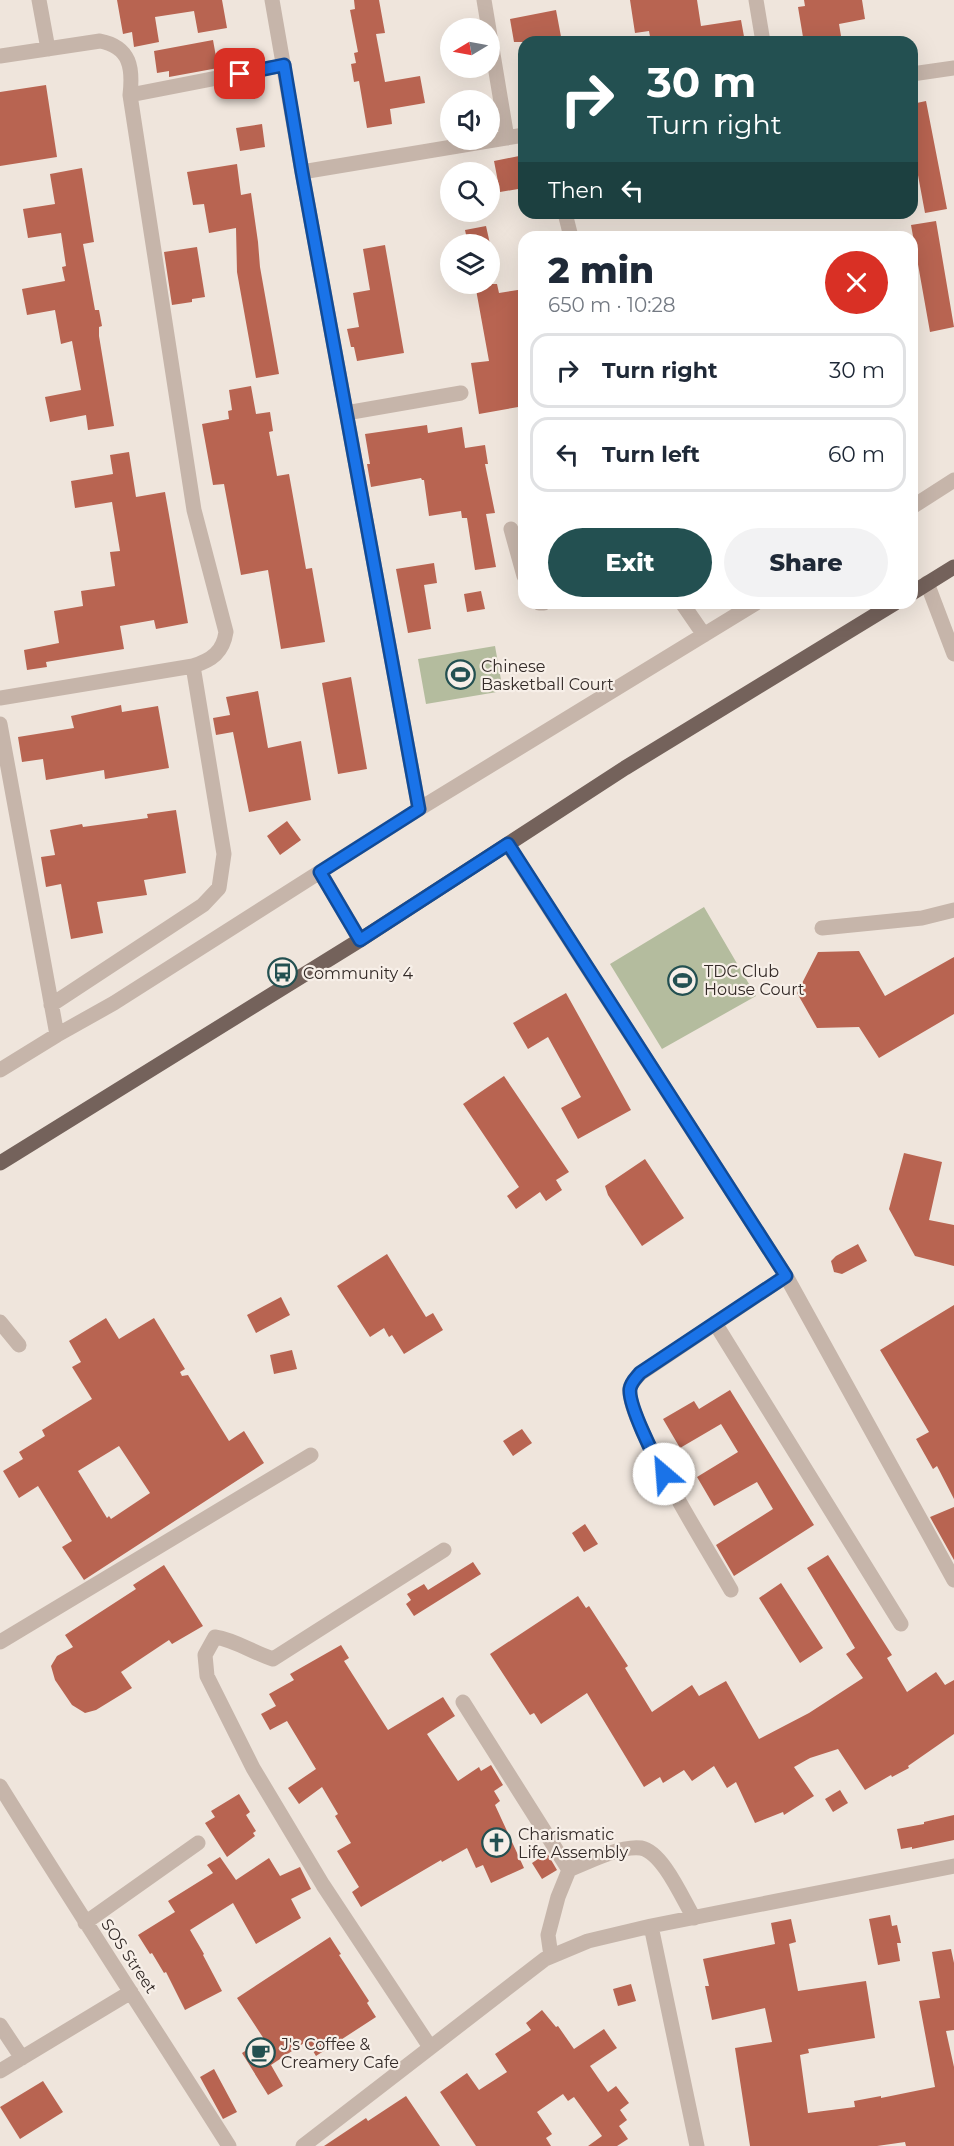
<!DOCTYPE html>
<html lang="en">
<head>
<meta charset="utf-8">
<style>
  body { margin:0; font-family:Montserrat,sans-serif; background:#f2f2f3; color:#1f2937; height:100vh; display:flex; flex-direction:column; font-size:22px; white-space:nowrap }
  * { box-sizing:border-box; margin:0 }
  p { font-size:20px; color:#747a83 }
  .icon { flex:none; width:33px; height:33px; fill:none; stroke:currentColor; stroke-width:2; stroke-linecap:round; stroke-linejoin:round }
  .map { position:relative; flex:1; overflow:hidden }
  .sheet { position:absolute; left:518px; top:231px; width:400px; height:378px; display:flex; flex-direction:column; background:#fff; border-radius:18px; box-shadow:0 6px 24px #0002 }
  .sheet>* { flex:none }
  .banner { position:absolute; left:518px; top:36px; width:400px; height:183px; border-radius:18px; box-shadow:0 6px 24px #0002; background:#235051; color:#fff; overflow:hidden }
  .needle { width:39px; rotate:260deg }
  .buttons { position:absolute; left:440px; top:18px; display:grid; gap:12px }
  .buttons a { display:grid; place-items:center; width:60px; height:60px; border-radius:50%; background:#fff; box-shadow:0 6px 24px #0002; font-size:30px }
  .pin { position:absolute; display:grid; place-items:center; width:51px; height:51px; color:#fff; margin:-26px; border-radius:12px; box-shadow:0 3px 9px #0006 }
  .me { position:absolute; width:66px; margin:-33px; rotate:333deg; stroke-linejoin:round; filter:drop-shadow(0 0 4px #0008) }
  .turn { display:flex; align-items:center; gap:21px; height:126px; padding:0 30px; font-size:27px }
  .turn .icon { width:78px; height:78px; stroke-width:2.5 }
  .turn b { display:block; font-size:42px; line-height:51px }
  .then { display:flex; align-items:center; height:57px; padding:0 30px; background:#0003; gap:12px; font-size:22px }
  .round { display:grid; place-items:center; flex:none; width:63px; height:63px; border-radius:32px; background:#f2f2f3 }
  .summary { display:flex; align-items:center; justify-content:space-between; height:102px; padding:0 30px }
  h1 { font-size:36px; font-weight:800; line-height:45px }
  .primary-button { display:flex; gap:12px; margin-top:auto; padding:12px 30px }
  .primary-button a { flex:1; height:69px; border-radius:36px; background:#235051; color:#fff; font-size:24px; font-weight:800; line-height:69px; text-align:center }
  .primary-button a+a { background:#f2f2f3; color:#1f2937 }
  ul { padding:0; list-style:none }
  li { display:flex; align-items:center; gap:18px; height:75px; margin:0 12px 9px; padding:0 18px; border:3px solid #e0e1e3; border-radius:18px }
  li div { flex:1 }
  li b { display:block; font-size:22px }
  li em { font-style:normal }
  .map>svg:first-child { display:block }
  .green { fill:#b4bc9e }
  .building { fill:#b86451; fill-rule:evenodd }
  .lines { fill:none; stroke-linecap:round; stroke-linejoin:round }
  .minor { stroke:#c6b5aa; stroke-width:15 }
  .major { stroke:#74625b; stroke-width:15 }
  .route-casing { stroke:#114b97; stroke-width:15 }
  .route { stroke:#1a73e8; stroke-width:10 }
  .labels { text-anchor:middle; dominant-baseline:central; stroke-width:4.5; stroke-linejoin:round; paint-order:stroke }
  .poi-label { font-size:16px; fill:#342b28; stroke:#f7efe8; text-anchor:start }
  .street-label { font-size:16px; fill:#342b28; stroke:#f7efe8 }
</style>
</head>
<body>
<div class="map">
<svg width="954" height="2146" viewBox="0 0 954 2146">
  <rect width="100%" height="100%" fill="#efe5dc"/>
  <!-- green -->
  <path class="green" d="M495,646L503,691L426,704L418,659Z
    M704,907L756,996L662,1049L610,964Z"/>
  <!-- building -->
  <path class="building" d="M117,0H222L227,28L198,33L194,11L155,17L159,42L134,47L132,32L123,34Z
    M354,0H379L385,33L376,34L385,82L420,76L425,103L390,109L392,124L367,128L359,81L354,82L351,64L356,63L354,53L358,52L350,10L355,9Z
    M630,0H697L701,26L741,20L745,42H651L649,31L635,33Z
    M804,0H862L865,19L839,24L842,42H811L810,36L803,37L798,7L805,6Z
    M556,10L562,42H514L510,19Z
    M213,40L218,68L169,77V71L157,73L154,51Z
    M46,85L57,157L0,166V92Z
    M926,101L947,209L925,213L915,159L912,160V104Z
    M262,124L265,147L240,151L236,128Z
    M524,155V188L500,192L494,161Z
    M237,164L241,195L251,193L258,242L260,267L279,374L256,378L237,272L236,228L209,233L204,204L193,205L187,172Z
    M82,168L94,242L83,244L95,310H99L102,326L99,327V336L114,426L88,430L86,415L50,422L45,397L81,390L72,341L61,344L55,310L27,315L22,289L65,281L62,267L66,266L61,233L28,238L23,209L55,204L50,174Z
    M936,221L954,327L930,332L911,225Z
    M486,226L490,244H468L465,230Z
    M385,245L404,353L357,361L354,347H351L347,329L359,327L353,293L370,290L363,249Z
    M197,247L205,297L192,299V302L172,305L164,252Z
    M475,284H497L499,293L524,289V406L479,414L471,363L489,361Z
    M251,386L256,414L270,412L273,431L269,432L277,476L289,474L306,569L312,568L325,642L281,649L268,570L241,575L224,484L213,485L202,424L229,419L228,411L232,410L229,390Z
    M427,425L428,433L462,427L465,448L485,445L488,464H485L495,513L486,514L496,567L475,570L467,518H462L461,511L429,516L424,480H422L421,478L371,487L367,464H370L365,434Z
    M129,452L136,497L165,492L188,623L156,629L154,620L120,626L124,649L46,662L47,667L27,670L24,650L59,643L54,611L83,606L81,591L115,586L110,552L120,551L112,502L75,508L71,481L113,474L110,455Z
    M434,563L437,583L424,585L431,629L408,633L396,569Z
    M481,591L485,609L467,612L464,594Z
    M351,677L367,769L338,774L322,683Z
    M258,691L268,748L301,741L311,800L249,812L233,732L216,735L213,718L230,715L226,697Z
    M121,705L122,712L158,706L169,768L105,779L104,770L46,780L43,759L22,762L18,737L74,728L71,716Z
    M176,810L186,873L144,880L147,895L97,902L103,933L71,939L61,884L46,887L41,857L55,855L50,830L82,824L83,827L148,818L147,814Z
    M287,821L301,840L280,855L267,836Z
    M859,951L885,996L954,957V1014L879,1058L859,1027L817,1028L797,993L818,952Z
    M566,993L631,1110L578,1139L561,1108L581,1097L548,1037L528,1049L513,1023Z
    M504,1076L569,1172L556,1180L562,1190L546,1201L540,1192L516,1209L507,1196L519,1187L463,1104Z
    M904,1153L942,1162L929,1220L954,1225V1266L915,1256L889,1209Z
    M645,1159L684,1218L642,1246L608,1195L605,1186Z
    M858,1244L867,1261L842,1274L834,1272L831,1261L836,1256Z
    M387,1254L426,1317L433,1313L443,1330L404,1354L392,1335L389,1337L384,1328L370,1337L337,1286Z
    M281,1297L290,1315L256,1333L247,1315Z
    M954,1305V1499L937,1466L933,1469L916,1439L929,1432L880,1350Z
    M106,1318L119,1339L154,1318L185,1369L180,1372L182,1376L188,1375L229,1441L244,1431L264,1463L84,1580L62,1547L72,1541L38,1486L19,1498L3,1471L23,1459L19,1452L45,1436L42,1430L92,1399L72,1367L81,1362L69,1341ZM119,1446L150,1493L111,1519L109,1516L107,1518L78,1471Z
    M292,1350L297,1369L274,1374L270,1355Z
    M730,1390L814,1525L734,1576L716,1545L773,1509L757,1482L714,1506L697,1477L738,1452L721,1424L680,1448L663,1419L694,1401L699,1409Z
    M522,1429L532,1443L513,1456L503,1441Z
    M954,1507V1560L930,1517Z
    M585,1524L598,1544L584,1552L572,1533Z
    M828,1555L892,1655L887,1658L907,1692L936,1672L945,1685L954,1680V1734L908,1766L909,1768L892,1777L891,1775L865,1790L838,1749L810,1758L794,1767L814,1796L784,1815L783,1812L755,1823L736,1782L727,1788L714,1766L692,1781L684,1770L663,1783L660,1777L644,1787L587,1693L541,1724L534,1713L530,1715L490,1654L578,1596L586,1608L589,1606L628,1666L625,1668L652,1712L692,1685L699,1696L726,1681L759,1739L809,1713L863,1678L846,1654L855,1648L807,1568Z
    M473,1562L481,1574L414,1616L406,1604L411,1600L407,1594L424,1584L428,1590Z
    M164,1565L203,1626L172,1644L169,1640L121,1672L132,1688L96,1710L85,1713L72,1705L55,1680L51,1666L57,1656L73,1647L65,1635L136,1589L133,1585Z
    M781,1583L823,1648L800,1663L759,1598Z
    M341,1645L349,1658L344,1661L388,1730L443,1697L455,1716L427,1734L458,1781L479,1767L481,1771L491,1765L503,1785L494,1791L500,1801L495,1805L524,1868L491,1883L483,1865L476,1868L467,1848L442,1862L441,1860L361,1907L352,1892L359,1887L337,1851L351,1843L335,1816L338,1814L322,1787L299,1804L288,1788L316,1769L287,1721L270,1730L261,1714L276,1706L269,1694L294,1680L290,1674Z
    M840,1790L848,1803L833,1812L825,1799Z
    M239,1794L250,1812L246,1815L256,1831L253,1833L255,1836L227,1857L205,1823L215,1817L211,1811Z
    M954,1815V1840L912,1849V1847L901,1849L897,1829L924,1824V1822Z
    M547,1853L557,1870L542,1879L532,1863Z
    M220,1857L236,1880L269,1858L280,1876L300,1867L311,1889L291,1899L301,1918L256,1944L233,1903L190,1930L204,1954L203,1955L222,1991L185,2010L166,1972L164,1973L152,1953L150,1954L138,1935L175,1912L168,1901L213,1873L207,1865Z
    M890,1915L892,1926L897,1925L901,1943H897L900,1961L878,1965L869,1919Z
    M791,1919L796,1942L789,1944L798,1991L866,1981L875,2038L808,2049L809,2053L800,2055L808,2113L855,2107L854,2101L881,2096V2098L935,2087L919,2001L940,1998L932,1952L951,1949L954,1963V2030L946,2031L954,2067V2146H906L905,2142L877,2146H750L735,2048L772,2042L765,2008L712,2020L705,1986H709L703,1959L775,1944L771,1923Z
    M330,1937L341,1954L339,1955L369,2001L367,2003L376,2017L316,2056L307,2041L271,2065L283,2086L268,2095L242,2053L264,2039L237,1998Z
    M631,1984L636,2001L618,2006L613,1989Z
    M542,2010L556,2027L558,2026L574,2049L604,2029L617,2048L590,2066L608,2092L616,2086L629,2103L620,2110L627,2120L619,2126L628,2139L617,2146H588L602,2136L574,2097L568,2101L563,2094L537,2112L552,2134L546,2138L551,2146H476L440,2092L467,2073L479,2090L507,2072L495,2054L531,2030L526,2023Z
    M214,2069L237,2112L223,2119L200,2077Z
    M43,2081L63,2112L20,2139L0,2107Z
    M406,2096L440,2146H324L366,2118L368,2121Z"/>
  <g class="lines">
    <!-- minor -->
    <path class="minor" d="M39,0L48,49
      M272,0L302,172L419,809
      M484,0L507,138
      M756,0L763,42
      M0,56L100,41C131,47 133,69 130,95L194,510L226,632C223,652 212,660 193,666L0,698
      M912,74L954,68
      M130,95L284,65
      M302,172L524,135
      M565,213L571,237
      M346,413L461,393
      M912,507L954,480
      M511,529L524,576
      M927,583L954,654
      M539,603H544
      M682,603L704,635
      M0,724L57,1035
      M508,845L786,1276L954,1580
      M320,872L360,940
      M822,928L922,918L954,910
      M51,1005L203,905L219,888L224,854L193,666
      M0,1070L57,1035L114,1003L419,809L756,603
      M0,1322L19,1345
      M715,1323L901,1624
      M731,1590C713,1558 624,1417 630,1388C632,1382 636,1378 641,1373L786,1276
      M0,1642L311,1455
      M463,1702L569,1870L558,1897L548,1935L551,1956
      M0,1786C75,1907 153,2026 229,2146
      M569,1870C587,1862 622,1845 641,1848C663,1852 683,1900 694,1918
      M85,1923L198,1843
      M651,1926L954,1866
      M0,2025L22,2058
      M430,2047L323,1885L253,1768L207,1676L205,1655L215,1637C236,1640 253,1653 273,1659L444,1550
      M0,2071L131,1992
      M303,2146L545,1959L588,1941L651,1926L697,2146"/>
    <!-- major -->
    <path class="major" d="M912,593L954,567
      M0,1163L360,940L625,768L895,603"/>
  </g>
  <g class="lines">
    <defs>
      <path id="route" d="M240,74L284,65L302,172L419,809L320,872L360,940L508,844L786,1276L640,1373C636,1378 631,1382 630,1389C628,1405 655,1459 664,1474"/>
    </defs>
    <!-- route casing -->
    <use href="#route" class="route-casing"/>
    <!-- route -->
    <use href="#route" class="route"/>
  </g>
  <!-- icons -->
  <defs>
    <symbol id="stadium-ring" viewBox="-11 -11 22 22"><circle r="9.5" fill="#f7efe8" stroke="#235051" stroke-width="1.5"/><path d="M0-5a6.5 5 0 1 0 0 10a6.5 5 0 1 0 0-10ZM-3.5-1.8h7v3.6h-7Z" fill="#235051"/></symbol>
    <symbol id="bus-ring" viewBox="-11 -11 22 22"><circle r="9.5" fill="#f7efe8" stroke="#235051" stroke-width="1.5"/><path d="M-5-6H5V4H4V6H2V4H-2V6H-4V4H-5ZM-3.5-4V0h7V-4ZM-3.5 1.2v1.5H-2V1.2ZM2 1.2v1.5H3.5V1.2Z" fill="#235051"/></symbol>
    <symbol id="church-ring" viewBox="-11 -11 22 22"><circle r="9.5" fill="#f7efe8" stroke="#235051" stroke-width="1.5"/><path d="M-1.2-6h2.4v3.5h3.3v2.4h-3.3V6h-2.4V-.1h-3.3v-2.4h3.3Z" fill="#235051"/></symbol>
    <symbol id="cafe-ring" viewBox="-11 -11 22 22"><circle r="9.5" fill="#f7efe8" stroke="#235051" stroke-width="1.5"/><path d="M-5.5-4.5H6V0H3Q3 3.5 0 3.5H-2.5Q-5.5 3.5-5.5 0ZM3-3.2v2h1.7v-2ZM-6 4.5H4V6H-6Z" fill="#235051"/></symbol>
  </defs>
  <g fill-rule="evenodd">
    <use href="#stadium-ring" x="444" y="658" width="33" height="33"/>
    <use href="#bus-ring" x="266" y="956" width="33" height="33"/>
    <use href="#stadium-ring" x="666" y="964" width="33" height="33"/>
    <use href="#church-ring" x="480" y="1826" width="33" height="33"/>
    <use href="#cafe-ring" x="244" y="2036" width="33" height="33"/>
  </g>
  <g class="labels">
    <!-- poi labels -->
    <g class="poi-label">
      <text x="481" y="666">Chinese<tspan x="481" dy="18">Basketball Court</tspan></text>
      <text x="704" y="971">TDC Club<tspan x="704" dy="18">House Court</tspan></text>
      <text x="303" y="973">Community 4</text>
      <text x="518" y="1834">Charismatic<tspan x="518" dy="18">Life Assembly</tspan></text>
      <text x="281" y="2044">J's Coffee &amp;<tspan x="281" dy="18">Creamery Cafe</tspan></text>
    </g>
    <!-- street labels -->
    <g class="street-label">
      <text transform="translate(129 1956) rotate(56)">SOS Street</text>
    </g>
  </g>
</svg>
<div class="buttons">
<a><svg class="needle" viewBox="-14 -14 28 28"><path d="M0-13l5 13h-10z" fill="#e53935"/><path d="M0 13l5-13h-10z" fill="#747a83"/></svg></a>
<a><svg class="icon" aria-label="sound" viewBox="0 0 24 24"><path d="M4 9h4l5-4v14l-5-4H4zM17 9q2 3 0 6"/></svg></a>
<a><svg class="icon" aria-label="search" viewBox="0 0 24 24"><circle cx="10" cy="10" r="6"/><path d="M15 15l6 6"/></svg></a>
<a><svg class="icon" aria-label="layers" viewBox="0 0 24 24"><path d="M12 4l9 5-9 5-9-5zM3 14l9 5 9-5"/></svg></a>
</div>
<div class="pin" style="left:240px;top:74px;background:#d93025"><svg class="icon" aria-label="arrive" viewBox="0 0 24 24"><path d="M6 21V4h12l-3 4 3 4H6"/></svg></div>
<svg class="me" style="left:664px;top:1474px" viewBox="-20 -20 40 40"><circle r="19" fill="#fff"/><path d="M0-13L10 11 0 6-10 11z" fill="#1a73e8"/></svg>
<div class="banner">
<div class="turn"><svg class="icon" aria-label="right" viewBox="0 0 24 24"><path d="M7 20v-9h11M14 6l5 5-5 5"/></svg><div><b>30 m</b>Turn right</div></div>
<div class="then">Then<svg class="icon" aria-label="left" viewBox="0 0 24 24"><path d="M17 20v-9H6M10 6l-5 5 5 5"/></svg></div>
</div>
<section class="sheet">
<div class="summary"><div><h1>2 min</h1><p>650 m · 10:28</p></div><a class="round" style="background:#d93025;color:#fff"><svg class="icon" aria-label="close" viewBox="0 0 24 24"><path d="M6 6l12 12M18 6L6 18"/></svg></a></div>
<ul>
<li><svg class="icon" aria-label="right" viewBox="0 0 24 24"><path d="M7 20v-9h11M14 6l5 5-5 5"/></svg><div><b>Turn right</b></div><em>30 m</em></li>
<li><svg class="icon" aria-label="left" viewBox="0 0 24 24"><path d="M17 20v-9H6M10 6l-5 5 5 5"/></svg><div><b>Turn left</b></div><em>60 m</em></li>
</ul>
<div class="primary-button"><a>Exit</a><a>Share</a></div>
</section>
</div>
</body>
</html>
